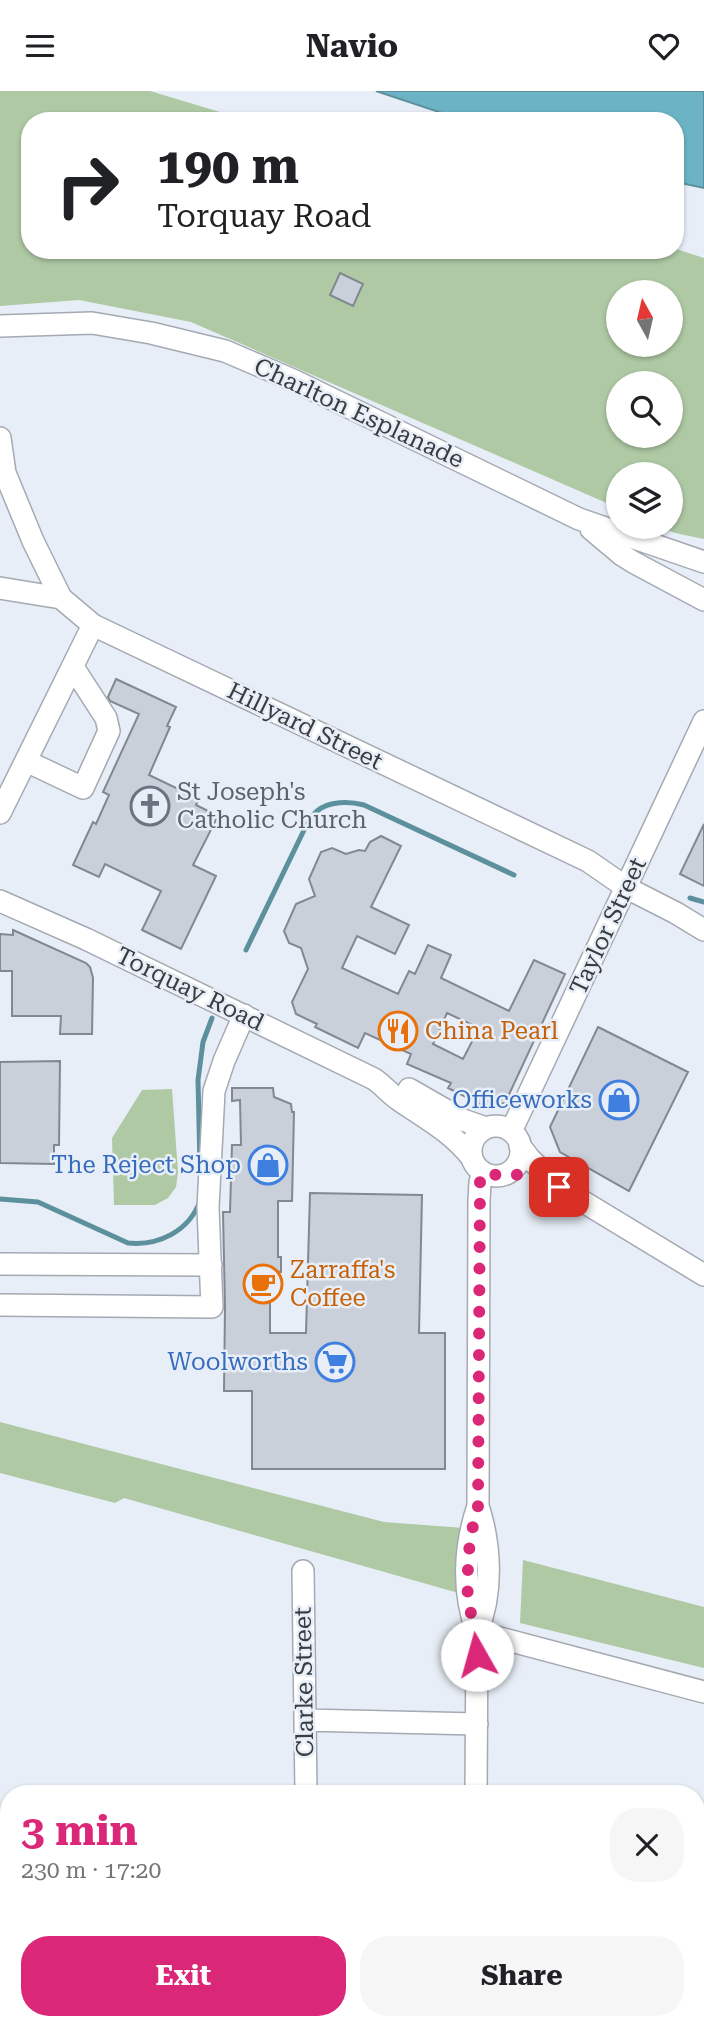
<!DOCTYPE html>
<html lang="en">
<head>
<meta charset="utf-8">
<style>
  body { margin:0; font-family:"Roboto Serif",serif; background:#f6f6f6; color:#202124; height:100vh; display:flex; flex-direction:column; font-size:26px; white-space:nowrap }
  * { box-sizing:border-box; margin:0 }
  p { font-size:23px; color:#757577 }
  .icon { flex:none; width:38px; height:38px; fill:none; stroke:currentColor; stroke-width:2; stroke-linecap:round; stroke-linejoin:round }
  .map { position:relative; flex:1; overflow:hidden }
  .drawer { position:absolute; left:0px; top:1694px; width:705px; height:245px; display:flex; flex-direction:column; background:#fff; border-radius:28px 28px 0 0; box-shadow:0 2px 5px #0004 }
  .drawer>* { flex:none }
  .banner { position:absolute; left:21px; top:21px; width:663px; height:147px; border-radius:28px; box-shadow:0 2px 5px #0004; background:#fff; color:#202124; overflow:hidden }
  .needle { width:46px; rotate:352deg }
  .controls { position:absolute; left:606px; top:189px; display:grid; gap:14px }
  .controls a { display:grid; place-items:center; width:77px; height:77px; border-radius:50%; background:#fff; box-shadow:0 2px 5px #0004; font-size:35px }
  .pin { position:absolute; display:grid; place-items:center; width:60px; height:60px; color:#fff; margin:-30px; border-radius:14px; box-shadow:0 4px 10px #0006 }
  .me { position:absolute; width:77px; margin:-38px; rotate:353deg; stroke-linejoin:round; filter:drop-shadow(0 0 5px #0008) }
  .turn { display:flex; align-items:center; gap:24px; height:147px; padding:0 21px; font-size:32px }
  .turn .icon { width:91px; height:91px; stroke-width:2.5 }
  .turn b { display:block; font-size:49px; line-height:60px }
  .round { display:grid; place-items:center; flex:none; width:74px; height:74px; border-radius:28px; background:#f6f6f6 }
  .summary { display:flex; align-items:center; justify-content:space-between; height:119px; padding:0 21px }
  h1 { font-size:42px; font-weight:700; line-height:52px; color:#db2777 }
  .action { display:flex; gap:14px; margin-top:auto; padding:14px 21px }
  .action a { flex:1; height:80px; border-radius:28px; background:#db2777; color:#fff; font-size:28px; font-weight:700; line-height:80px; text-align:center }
  .action a+a { background:#f6f6f6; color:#202124 }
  header { display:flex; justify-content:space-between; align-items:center; height:91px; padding:0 21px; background:#fff; font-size:32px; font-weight:700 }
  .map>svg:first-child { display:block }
  .green { fill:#aec9a4; fill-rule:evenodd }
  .water { fill:#6cb4c5; stroke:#5d909d; stroke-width:2 }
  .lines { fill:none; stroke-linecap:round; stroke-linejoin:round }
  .stream { stroke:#5d909d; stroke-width:5 }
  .building { fill:#cad0d9; stroke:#828890; stroke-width:2; fill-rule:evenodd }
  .minor-casing { stroke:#a4a9b2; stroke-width:24 }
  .minor { stroke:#fff; stroke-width:21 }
  .route { stroke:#db2777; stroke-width:12; stroke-dasharray:0 21.6 }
  .labels { text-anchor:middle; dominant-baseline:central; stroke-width:5; stroke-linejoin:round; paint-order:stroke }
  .street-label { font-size:24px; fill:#3a3d40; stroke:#e8eef7 }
  .worship-label { font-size:24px; fill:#5b616d; stroke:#e8eef7; text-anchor:start }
  .food-label { font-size:24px; fill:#c56008; stroke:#e8eef7; text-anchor:start }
  .shop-label { font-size:24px; fill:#366cbe; stroke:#e8eef7; text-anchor:end }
</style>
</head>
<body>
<header><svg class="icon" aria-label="menu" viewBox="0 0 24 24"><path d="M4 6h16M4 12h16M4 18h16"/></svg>Navio<svg class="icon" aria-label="heart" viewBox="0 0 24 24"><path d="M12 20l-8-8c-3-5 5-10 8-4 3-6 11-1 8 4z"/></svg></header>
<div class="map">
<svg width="704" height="1939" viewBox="0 0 704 1939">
  <rect width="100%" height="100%" fill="#e8eef7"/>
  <!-- green -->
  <path class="green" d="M0,0H150L250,30H30V159L676,158L704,167V448L675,442L661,436H670V383H618V417L191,231L79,209L0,215ZM618,201H670V254H618ZM618,292H670V345H618Z
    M172,998L178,1081L176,1096L168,1107L155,1114H114L112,1047L142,999Z
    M0,1331L384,1431L464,1437L462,1503L124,1407L115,1412L0,1382Z
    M523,1469L704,1516V1577L520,1532Z"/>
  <!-- water -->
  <path class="water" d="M376,0H704V97L676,91V30H466Z"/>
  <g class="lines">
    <!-- stream -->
    <path class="stream" d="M690,807L704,811
      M246,859L306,735C309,731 313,723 317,720C329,710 349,710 364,714L514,784
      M200,1075L198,989L203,951L212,927
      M0,1108L38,1111L128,1152C159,1155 189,1140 200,1110"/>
  </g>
  <!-- building -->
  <path class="building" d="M340,182L363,193L353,215L330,204Z
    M116,588L176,616L167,635L170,636L149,684L199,708L196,714L218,725L193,774L216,785L181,858L142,839L161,800L105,773L99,786L73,774L93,731L96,733L109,704L103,701L139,623L110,610L108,606Z
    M704,733V795L680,783Z
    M381,745L401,755L371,816L409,834L395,863L357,845L342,877L398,903L409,880L415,883L428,854L451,864L441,887L509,920L534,869L565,883L505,1012L488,1017L448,997L451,992L407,973L411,963L365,942L358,957L315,936L317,933L296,923L292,911L308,878L301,857L289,852L284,840L296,813L315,805L309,788L321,761L332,757L346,763L359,759L365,760L370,751ZM447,922L479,937L463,968L433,953Z
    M13,839L86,872L90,876L93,887L92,943H60L61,925H12V880H0V843L13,844Z
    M598,936L688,981L629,1100L560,1061L550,1036Z
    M60,970L59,1054H54V1073L0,1072V971Z
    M232,997H273L274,1006L291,1013L292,1021H294L292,1110H278V1166H281V1181L270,1180V1242H306L310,1102L422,1104L419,1242H445V1378H252V1300H224L225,1215L223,1121H230L232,1054H241L240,1009L232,1010Z"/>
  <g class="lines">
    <defs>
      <path id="minor" d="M0,235L92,232L151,242L225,260L295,290L579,428L704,471
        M0,347L5,382L33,450L61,507L93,534L588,770L627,797L676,822L704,839
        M591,438L622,464L633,471L704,509
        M0,497L61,507
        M26,670L83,697L109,640L106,627L73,576
        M0,722L93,534
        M0,810L86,848L374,988C383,994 390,1003 399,1009C425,1027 452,1041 472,1067
        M409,998L463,1029L486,1037
        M471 1060a25 25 0 1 1 50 0a25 25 0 1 1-50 0Z
        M509,1039L515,1032L704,630
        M520,1055L530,1068L559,1096L704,1184
        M0,1173L211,1174
        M0,1214L212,1216L208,1117L214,1000L224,970L244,924
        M303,1480L306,1703
        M477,1541C493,1502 491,1455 478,1415L479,1110L480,1091L483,1081
        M477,1541L704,1601
        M305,1629L477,1633
        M476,1703L477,1541C462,1501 464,1456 478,1415
        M309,1930V1939
        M473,1939V1930"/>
    </defs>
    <!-- minor casing -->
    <use href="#minor" class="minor-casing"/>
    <!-- minor -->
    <use href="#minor" class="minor"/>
  </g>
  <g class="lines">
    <!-- route -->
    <path class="route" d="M477,1564V1541L469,1516L467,1493L470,1447L478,1415L480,1091L484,1082C496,1086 506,1082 519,1084C532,1087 546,1092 559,1096"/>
  </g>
  <!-- icons -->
  <defs>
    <symbol id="church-ring" viewBox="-11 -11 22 22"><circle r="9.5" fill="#e8eef7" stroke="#6b7280" stroke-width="1.5"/><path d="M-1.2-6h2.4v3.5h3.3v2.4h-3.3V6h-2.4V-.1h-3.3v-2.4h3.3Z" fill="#6b7280"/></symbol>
    <symbol id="restaurant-ring" viewBox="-11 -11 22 22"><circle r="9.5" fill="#e8eef7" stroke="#e8710a" stroke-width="1.5"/><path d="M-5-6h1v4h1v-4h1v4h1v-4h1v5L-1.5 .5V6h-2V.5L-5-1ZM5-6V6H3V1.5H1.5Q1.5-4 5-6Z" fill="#e8710a"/></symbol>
    <symbol id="shop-ring" viewBox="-11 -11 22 22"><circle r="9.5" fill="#e8eef7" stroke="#3f7fe0" stroke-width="1.5"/><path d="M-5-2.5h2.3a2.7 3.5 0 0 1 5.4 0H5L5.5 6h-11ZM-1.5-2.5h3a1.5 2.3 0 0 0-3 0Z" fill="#3f7fe0"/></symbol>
    <symbol id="cafe-ring" viewBox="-11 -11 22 22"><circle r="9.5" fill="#e8eef7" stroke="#e8710a" stroke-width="1.5"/><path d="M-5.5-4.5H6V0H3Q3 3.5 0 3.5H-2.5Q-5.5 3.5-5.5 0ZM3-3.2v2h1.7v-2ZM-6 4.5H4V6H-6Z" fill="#e8710a"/></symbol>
    <symbol id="supermarket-ring" viewBox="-11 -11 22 22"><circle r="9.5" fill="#e8eef7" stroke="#3f7fe0" stroke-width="1.5"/><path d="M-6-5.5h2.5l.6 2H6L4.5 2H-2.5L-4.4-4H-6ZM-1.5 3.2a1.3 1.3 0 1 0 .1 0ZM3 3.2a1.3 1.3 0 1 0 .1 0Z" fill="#3f7fe0"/></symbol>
  </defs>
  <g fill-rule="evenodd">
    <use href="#church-ring" x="128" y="693" width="44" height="44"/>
    <use href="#restaurant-ring" x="376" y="918" width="44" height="44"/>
    <use href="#shop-ring" x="597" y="987" width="44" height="44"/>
    <use href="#shop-ring" x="246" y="1052" width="44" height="44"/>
    <use href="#cafe-ring" x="241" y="1171" width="44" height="44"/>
    <use href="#supermarket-ring" x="313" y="1249" width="44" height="44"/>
  </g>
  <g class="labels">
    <!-- street labels -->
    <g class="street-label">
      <text transform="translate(359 322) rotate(25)">Charlton Esplanade</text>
      <text transform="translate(305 635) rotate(26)">Hillyard Street</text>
      <text transform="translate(608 835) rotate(-65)">Taylor Street</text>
      <text transform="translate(190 898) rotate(26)">Torquay Road</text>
      <text transform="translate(304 1591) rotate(-91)">Clarke Street</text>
    </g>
    <!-- worship labels -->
    <g class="worship-label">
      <text x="177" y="701">St Joseph's<tspan x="177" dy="28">Catholic Church</tspan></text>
    </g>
    <!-- food labels -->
    <g class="food-label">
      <text x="425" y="940">China Pearl</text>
      <text x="290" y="1179">Zarraffa's<tspan x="290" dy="28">Coffee</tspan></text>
    </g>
    <!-- shop labels -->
    <g class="shop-label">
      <text x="592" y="1009">Officeworks</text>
      <text x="241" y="1074">The Reject Shop</text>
      <text x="308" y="1271">Woolworths</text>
    </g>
  </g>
</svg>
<div class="controls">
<a><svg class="needle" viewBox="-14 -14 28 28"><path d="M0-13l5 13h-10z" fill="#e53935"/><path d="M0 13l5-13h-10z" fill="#757577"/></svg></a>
<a><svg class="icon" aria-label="search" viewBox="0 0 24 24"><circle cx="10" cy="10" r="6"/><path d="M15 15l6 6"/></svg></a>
<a><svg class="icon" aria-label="layers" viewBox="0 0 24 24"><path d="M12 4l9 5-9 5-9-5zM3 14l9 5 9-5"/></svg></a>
</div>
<div class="pin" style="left:559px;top:1096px;background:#d93025"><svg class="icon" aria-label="arrive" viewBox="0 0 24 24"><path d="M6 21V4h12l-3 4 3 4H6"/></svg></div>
<svg class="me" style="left:477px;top:1564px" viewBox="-20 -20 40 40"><circle r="19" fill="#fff"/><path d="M0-13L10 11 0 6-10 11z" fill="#db2777"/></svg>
<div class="banner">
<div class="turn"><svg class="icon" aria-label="right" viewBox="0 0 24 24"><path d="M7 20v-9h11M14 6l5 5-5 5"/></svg><div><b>190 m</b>Torquay Road</div></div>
</div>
<section class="drawer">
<div class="summary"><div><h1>3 min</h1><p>230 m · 17:20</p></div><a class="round"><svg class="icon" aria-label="close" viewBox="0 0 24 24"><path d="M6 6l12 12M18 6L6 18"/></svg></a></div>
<div class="action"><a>Exit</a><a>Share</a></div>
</section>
</div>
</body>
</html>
